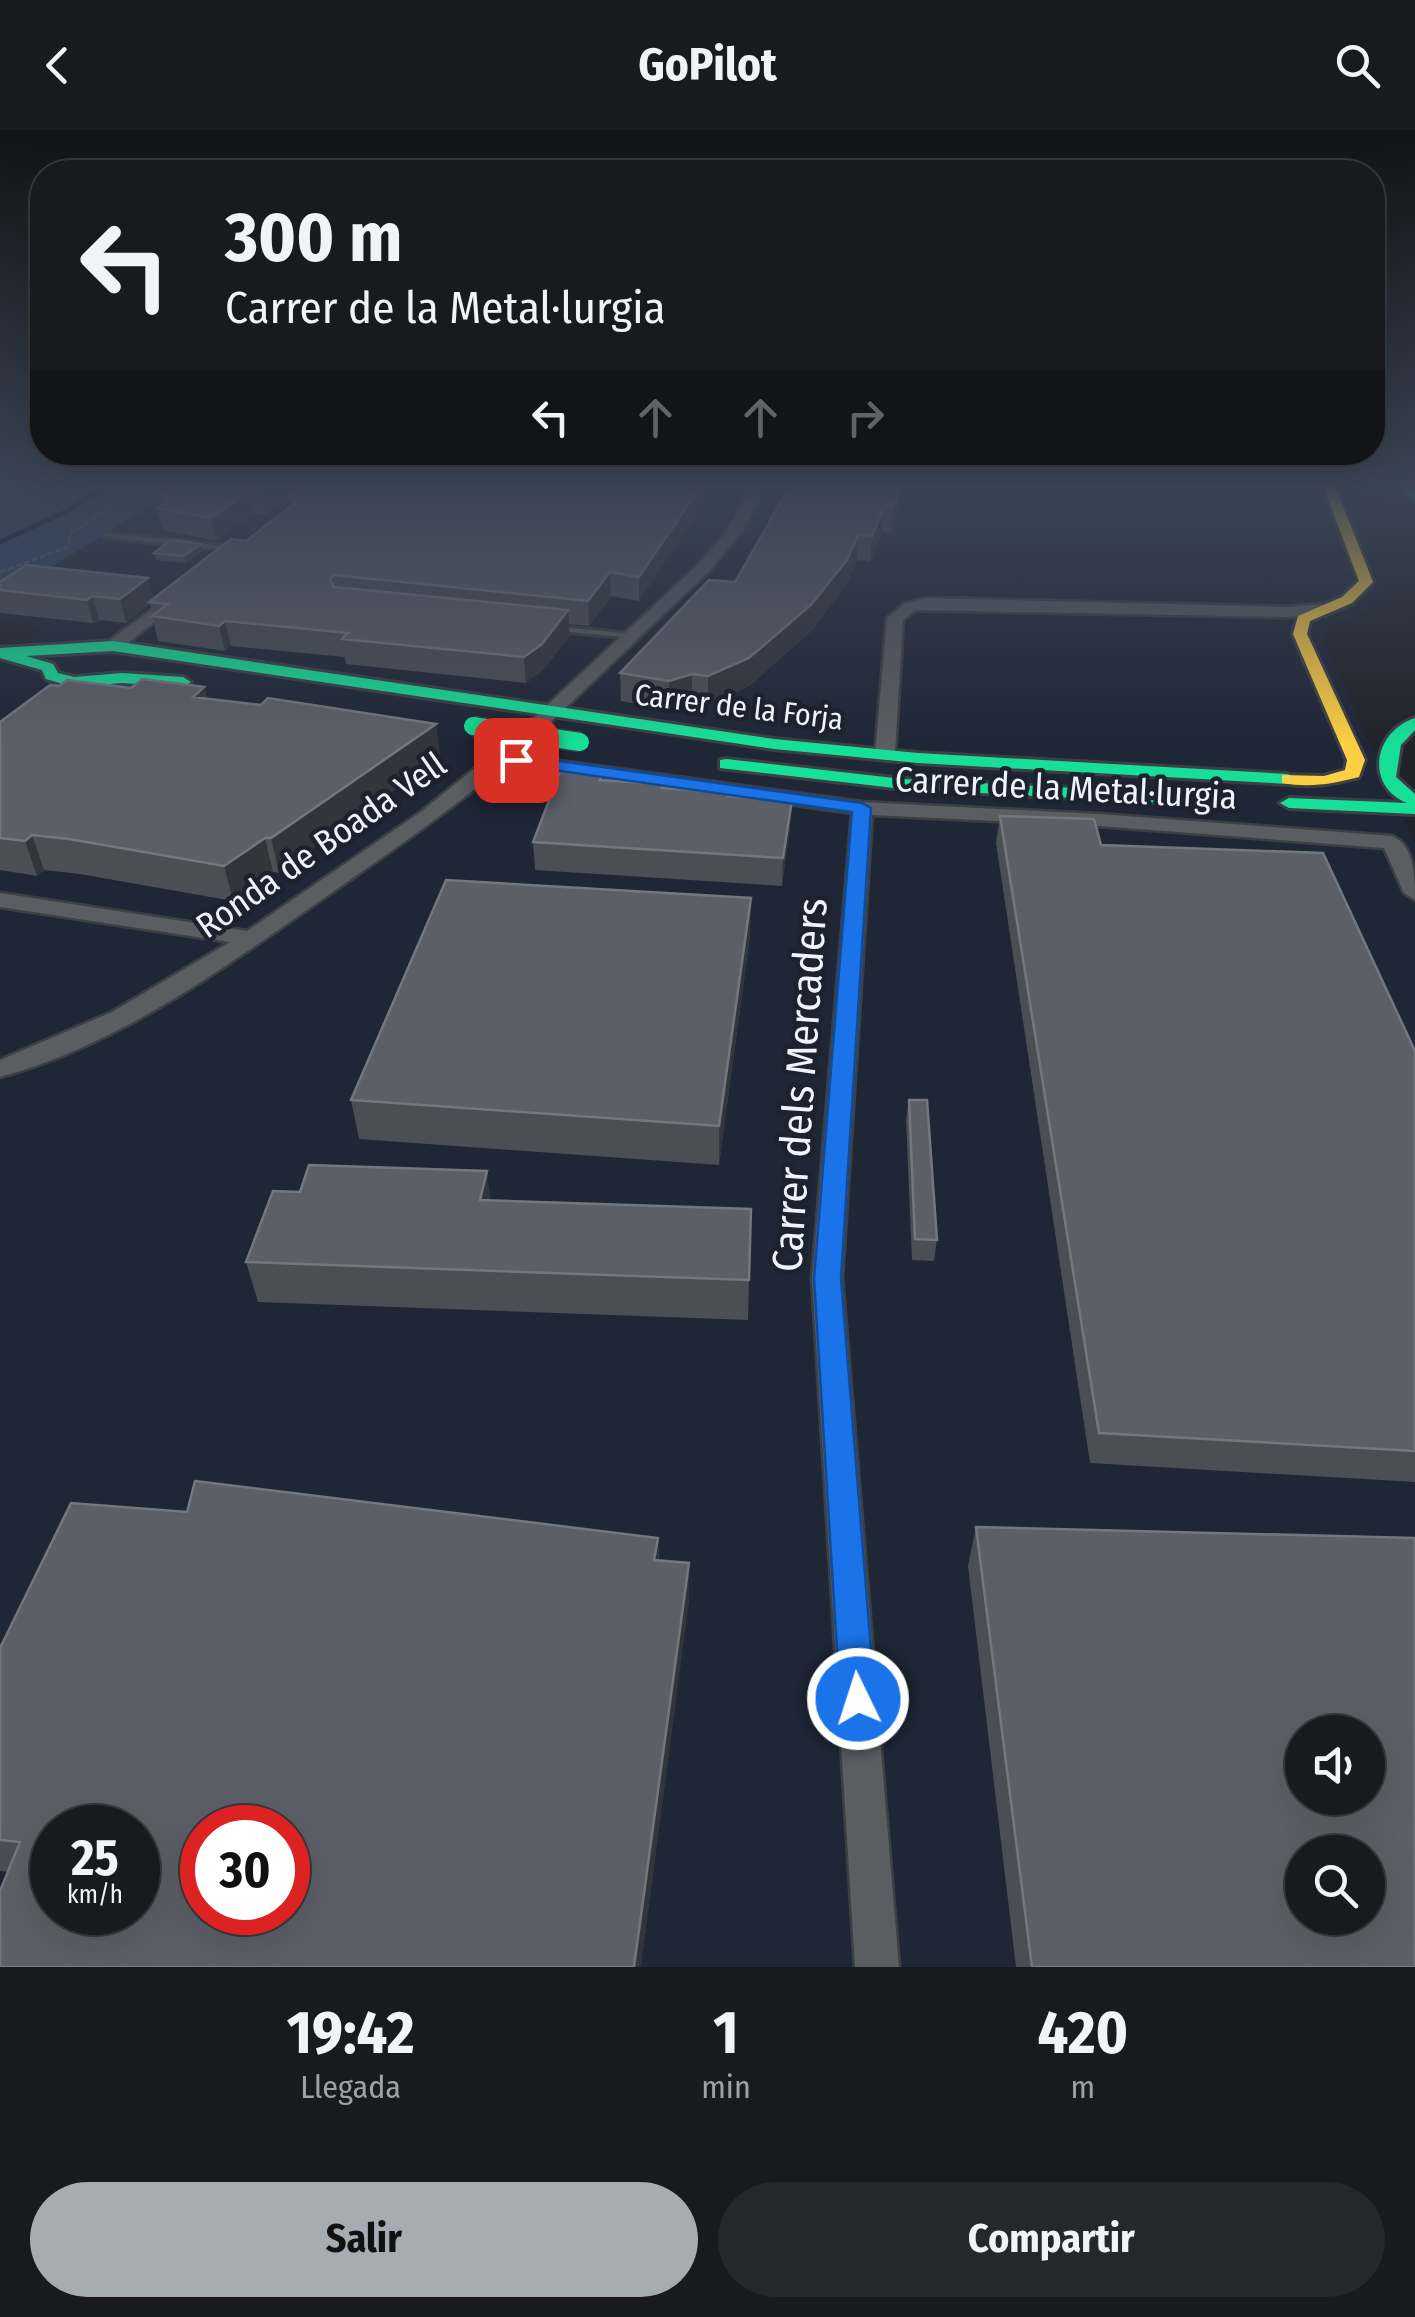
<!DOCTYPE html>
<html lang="es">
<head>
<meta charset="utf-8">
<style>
  body { margin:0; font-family:"Fira Sans Condensed",sans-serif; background:#25272d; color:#f1f3f6; height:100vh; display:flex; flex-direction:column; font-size:38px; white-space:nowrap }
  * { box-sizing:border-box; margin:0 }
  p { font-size:32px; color:#9fa1a5 }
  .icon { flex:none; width:55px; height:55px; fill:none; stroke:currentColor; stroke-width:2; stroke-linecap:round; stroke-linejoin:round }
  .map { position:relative; height:1837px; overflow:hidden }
  .panel { display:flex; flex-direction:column; background:#181a20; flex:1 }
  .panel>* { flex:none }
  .banner { position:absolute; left:30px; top:30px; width:1355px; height:305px; border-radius:40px; box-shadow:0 10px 40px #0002,0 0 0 2px #36383e; background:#181a20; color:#f1f3f6; overflow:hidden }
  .fabs { position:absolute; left:1285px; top:1585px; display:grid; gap:20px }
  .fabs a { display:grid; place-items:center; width:100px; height:100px; border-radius:50%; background:#181a20; box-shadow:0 10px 40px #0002,0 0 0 2px #36383e; font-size:50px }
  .speed { position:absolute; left:30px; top:1675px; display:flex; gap:20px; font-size:50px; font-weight:700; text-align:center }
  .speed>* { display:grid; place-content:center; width:130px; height:130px; border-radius:50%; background:#181a20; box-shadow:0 10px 40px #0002,0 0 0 2px #36383e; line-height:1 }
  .speed small { font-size:25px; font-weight:400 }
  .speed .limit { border:15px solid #d22; background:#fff; color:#111 }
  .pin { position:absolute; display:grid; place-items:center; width:85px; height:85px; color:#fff; margin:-42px; border-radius:20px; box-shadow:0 5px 15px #0006 }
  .me { position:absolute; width:110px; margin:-55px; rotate:356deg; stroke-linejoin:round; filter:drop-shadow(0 0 8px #0008) }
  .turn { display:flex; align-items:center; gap:35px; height:210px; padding:0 30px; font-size:45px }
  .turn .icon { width:130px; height:130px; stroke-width:2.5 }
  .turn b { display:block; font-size:70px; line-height:85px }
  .lanes { display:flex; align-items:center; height:95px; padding:0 30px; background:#0003; justify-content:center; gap:50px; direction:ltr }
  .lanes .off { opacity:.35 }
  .eta { display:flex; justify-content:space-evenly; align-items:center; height:170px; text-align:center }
  .eta b { font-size:60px; font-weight:700; line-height:70px }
  .primary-button { display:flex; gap:20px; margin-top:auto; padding:20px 30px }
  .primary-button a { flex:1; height:115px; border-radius:60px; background:#a7abb2; color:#111; font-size:40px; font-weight:700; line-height:115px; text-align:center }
  .primary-button a+a { background:#25272d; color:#f1f3f6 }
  header { display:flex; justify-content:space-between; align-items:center; height:130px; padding:0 30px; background:#181a20; font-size:45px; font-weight:700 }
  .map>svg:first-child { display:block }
  .built { fill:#1f2636; fill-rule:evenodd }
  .green { fill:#2d436f }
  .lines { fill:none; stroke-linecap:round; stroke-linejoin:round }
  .stream { stroke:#03033f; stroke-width:5 }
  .lane-casing { stroke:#3c3f44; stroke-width:6 }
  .street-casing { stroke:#3c3f44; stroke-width:5 }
  .fast-casing { stroke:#3c3f44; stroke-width:6 }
  .slow-casing { stroke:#3c3f44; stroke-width:6 }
  .path { stroke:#5e6066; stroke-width:2.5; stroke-dasharray:6 2.5; stroke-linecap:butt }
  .lane { fill:#5a5d62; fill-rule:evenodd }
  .street { fill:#5a5d62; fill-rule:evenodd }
  .fast { fill:#16e098; fill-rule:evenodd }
  .slow { fill:#ffcf43; fill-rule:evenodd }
  .fast-bridge-casing { stroke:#3c3f44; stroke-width:21; stroke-linecap:butt }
  .fast-bridge { stroke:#16e098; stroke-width:18 }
  .wall { fill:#4a4e55 }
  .shaded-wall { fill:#32353c }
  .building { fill:#5c5f67; stroke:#73777e; stroke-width:2.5; fill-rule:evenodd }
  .route { fill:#1a73e8; stroke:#114b97; stroke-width:2.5 }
  .labels { text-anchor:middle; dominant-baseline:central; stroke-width:9; stroke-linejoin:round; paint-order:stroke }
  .far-street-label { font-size:30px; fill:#eff4fc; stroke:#1c222e }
  .street-label { font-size:35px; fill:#eff4fc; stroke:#1c222e }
  .near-street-label { font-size:42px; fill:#eff4fc; stroke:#1c222e }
</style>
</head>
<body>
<header><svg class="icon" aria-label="back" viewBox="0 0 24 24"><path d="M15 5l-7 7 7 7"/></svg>GoPilot<svg class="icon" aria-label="search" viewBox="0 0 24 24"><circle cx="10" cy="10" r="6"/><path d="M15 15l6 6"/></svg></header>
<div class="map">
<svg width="1415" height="1837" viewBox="0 0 1415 1837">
  <rect width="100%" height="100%" fill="#20232a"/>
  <!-- built -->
  <path class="built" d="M182,356H1346L1387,463L1369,479L1328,496L1322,507L1415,713V1837H0V528L45,497L0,490V469ZM1302,1602H1368V1668H1302ZM52,1698H138V1782H52ZM202,1698H288V1782H202ZM1302,1722H1368V1788H1302Z"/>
  <!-- green -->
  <path class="green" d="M0,356H182L0,469Z"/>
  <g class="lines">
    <!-- stream -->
    <path class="stream" d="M0,412L67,381L105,356"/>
    <defs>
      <path id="lane" d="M107,403L234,417L238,419L234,421L104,407V403Z
        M549,496L633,504L637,506L633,508L552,500L548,498Z"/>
      <path id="street" d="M752,356H766L743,399L710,440L516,625L862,672L1099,684L1392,706C1415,715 1415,748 1415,770L1404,763L1384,718L1099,696L872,685L842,1148L899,1837H855L812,1148L852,683L505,634C448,683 387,724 327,766C226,836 120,915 0,947V930L112,882L230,812L0,777V763L247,801L422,681L512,608L699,434L730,397Z
        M176,462L184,467L182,470L119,520H107V512Z
        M926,468L1288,477L1321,474L1329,479L1321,484L1288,487L916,480L903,490L895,624L885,630L878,628L875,624L887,488L904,474Z"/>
      <path id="fast" d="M1403,356H1415V370L1411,369Z
        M113,511L774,609L918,623L1288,644L1297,649L1288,654L918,633L774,619L113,521L26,526L53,534L58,543L74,547L122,543L183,547L191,552L183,557L122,553L74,557L46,549L42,540L0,528V518Z
        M1415,588V600L1401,615L1396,647L1415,664V684L1289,678L1280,673L1289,668L1407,673C1364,655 1374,601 1415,588Z
        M726,629L903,649L1169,663L1178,668L1169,673L903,659L720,638V630Z"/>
      <path id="slow" d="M1323,356H1335L1373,452L1352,473L1310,491L1307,504L1365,630L1359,647C1332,654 1310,658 1282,653V645L1324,646L1345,640L1347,630L1293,504L1298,486L1342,467L1359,451Z"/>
    </defs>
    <!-- lane casing -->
    <use href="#lane" class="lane-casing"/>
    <!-- street casing -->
    <use href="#street" class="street-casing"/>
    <!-- fast casing -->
    <use href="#fast" class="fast-casing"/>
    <!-- slow casing -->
    <use href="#slow" class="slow-casing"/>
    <!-- path -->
    <path class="path" d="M0,442L68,417L71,403L144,356"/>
    <!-- lane -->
    <use href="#lane" class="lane"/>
    <!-- street -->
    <use href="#street" class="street"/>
    <!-- fast -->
    <use href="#fast" class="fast"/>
    <!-- slow -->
    <use href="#slow" class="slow"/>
    <defs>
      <path id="fast-bridge" d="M473,596L580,612"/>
    </defs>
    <!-- fast-bridge casing -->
    <use href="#fast-bridge" class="fast-bridge-casing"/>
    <!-- fast-bridge -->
    <use href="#fast-bridge" class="fast-bridge"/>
  </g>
  <!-- wall -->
  <path class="wall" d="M162,356H715L639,471L611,466L589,496L569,494L570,505L544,539L526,553L346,534L345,527L231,516L225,521L158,511L150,474L126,493L99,490L93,493L0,483V452L148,448L153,468L246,411L291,377L289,368L266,385L252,384L216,411L163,400L157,378L161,375L159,366L164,363Z
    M909,356L891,403L882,402L870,432L857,430L846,456L810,502L749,556L708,575L692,572L670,580L621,571L620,543L735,452Z
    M201,414L202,421L186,433L156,430L154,423Z
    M204,557L207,568L436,594L440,627L279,743L273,742L233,771L80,744L44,740L37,746L0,740V592L131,558Z
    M602,644V650L729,666L790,697L782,756L535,740L533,712Z
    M1000,686L1101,715L1415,921V1352L1090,1333L996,713Z
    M750,805L719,1035L359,1009L351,970Z
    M909,970L937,1110L934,1131L912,1130L906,990Z
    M491,1070L751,1079L748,1190L258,1172L246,1132Z
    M187,1382L658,1408L659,1431L689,1433V1472L8,1742L0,1741V1518Z
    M976,1397L1415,1837H1016L968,1436Z"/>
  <!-- shaded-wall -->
  <path class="shaded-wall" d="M271,356H304L288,366L289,368L266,385L262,363Z
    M701,356H715L639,471V447Z
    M902,356H909L891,403L893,378Z
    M248,362L252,384L216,411L211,388Z
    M884,377L882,402L870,432L872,406Z
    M858,405L857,430L846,456L810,502L749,556L708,575V546Z
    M201,414L202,421L186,433L184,426Z
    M610,442L611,466L589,496L588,471Z
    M148,448L154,471L149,472L150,474L126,493L120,469Z
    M92,466L99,490L93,493L87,470Z
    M568,480L570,505L544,539L526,553L524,527Z
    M225,491L231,516L225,521L219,496Z
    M692,544V572L670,580L669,551Z
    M204,557L212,589L193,567Z
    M436,594L440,627L279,743L271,708Z
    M792,670L790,697L782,756L783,728Z
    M32,705L44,740L37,746L25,711Z
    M265,708L273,742L233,771L224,736Z
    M751,768L750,805L719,1035V996Z
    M487,1041L492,1081L480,1070Z
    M658,1408L659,1447L654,1430Z
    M689,1433V1472L641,1837H634Z"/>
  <!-- building -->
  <path class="building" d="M173,356H271L262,363L248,362L211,388L157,378L174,367L159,366Z
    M300,356H701L639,447L610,442L588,471L334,445L330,449L334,457L568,480L542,514L524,527L342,509L348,503L225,491L219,496L152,486L168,474L149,472L231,409L246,411L303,367L288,366Z
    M790,356H902L893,378L884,377L872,406L858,405L847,430L811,475L749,528L708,546L692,544L669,551L620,543L709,450L735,452Z
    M171,410L201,414L184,426L154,423Z
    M26,435L148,448L120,469L92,466L87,470L0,460V452Z
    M142,549L204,557L193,567L261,575L268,568L436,594L271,708H265L224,736L69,709L32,705L25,711L0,708V592L50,555L59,556L67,550L131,558Z
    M560,642L602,644L600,650L663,654L662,658L729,662L728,666L792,670L783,728L533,712Z
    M1000,686L1094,689L1101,715L1323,723L1415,921V1321L1099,1303Z
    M446,750L751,768L719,996L351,970Z
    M909,970H927L937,1110L915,1109Z
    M309,1035L487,1041L480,1070L751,1079L749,1150L246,1132L273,1061L300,1062Z
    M195,1351L658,1408L654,1430L689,1433L634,1837H0V1761L20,1712L0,1710V1518L71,1373L187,1382ZM52,1698H138V1782H52ZM202,1698H288V1782H202Z
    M976,1397L1415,1408V1837H1032ZM1302,1602H1368V1668H1302ZM1302,1722H1368V1788H1302Z"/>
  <!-- sky -->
  <linearGradient id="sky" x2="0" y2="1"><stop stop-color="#121317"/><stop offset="0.58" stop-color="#3c4555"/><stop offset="1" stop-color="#3c4555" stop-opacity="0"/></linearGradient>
  <rect width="1415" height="614" fill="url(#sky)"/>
  <!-- route -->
  <path class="route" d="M516,625L862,673L871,678L841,1148L875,1569L870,1581L858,1586L845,1581L840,1569L814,1148L852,682L510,634V626Z"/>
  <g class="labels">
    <!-- far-street labels -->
    <g class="far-street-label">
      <text transform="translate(739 577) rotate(7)">Carrer de la Forja</text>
    </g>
    <!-- street labels -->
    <g class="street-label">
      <text transform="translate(1066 658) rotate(3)">Carrer de la Metal·lurgia</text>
      <text transform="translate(321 715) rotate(-35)">Ronda de Boada Vell</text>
    </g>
    <!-- near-street labels -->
    <g class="near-street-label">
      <text transform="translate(800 955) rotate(-86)">Carrer dels Mercaders</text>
    </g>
  </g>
</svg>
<div class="fabs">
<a><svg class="icon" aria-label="sound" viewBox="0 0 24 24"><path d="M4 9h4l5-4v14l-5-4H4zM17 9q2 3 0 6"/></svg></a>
<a><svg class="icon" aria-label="search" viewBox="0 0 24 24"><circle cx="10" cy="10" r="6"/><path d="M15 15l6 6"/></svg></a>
</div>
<div class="speed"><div>25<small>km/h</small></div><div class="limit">30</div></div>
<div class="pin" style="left:516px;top:630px;background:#d93025"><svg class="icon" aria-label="arrive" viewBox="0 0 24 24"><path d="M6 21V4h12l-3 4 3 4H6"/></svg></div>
<svg class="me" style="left:858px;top:1569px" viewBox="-20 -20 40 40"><circle r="17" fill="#1a73e8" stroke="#fff" stroke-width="3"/><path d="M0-11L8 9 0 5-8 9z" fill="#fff"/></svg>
<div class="banner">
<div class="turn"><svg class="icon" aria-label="left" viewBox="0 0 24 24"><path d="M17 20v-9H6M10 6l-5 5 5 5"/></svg><div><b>300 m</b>Carrer de la Metal·lurgia</div></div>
<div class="lanes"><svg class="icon" aria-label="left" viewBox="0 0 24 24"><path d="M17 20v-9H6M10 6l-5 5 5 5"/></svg><svg class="icon off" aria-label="ahead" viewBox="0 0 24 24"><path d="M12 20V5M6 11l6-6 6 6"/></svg><svg class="icon off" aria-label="ahead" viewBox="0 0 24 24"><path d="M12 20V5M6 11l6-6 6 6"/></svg><svg class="icon off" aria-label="right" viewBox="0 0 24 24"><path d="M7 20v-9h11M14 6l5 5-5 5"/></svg></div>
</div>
</div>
<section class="panel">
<div class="eta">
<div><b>19:42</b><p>Llegada</p></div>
<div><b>1</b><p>min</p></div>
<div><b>420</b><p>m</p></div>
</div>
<div class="primary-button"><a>Salir</a><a>Compartir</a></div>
</section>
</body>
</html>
